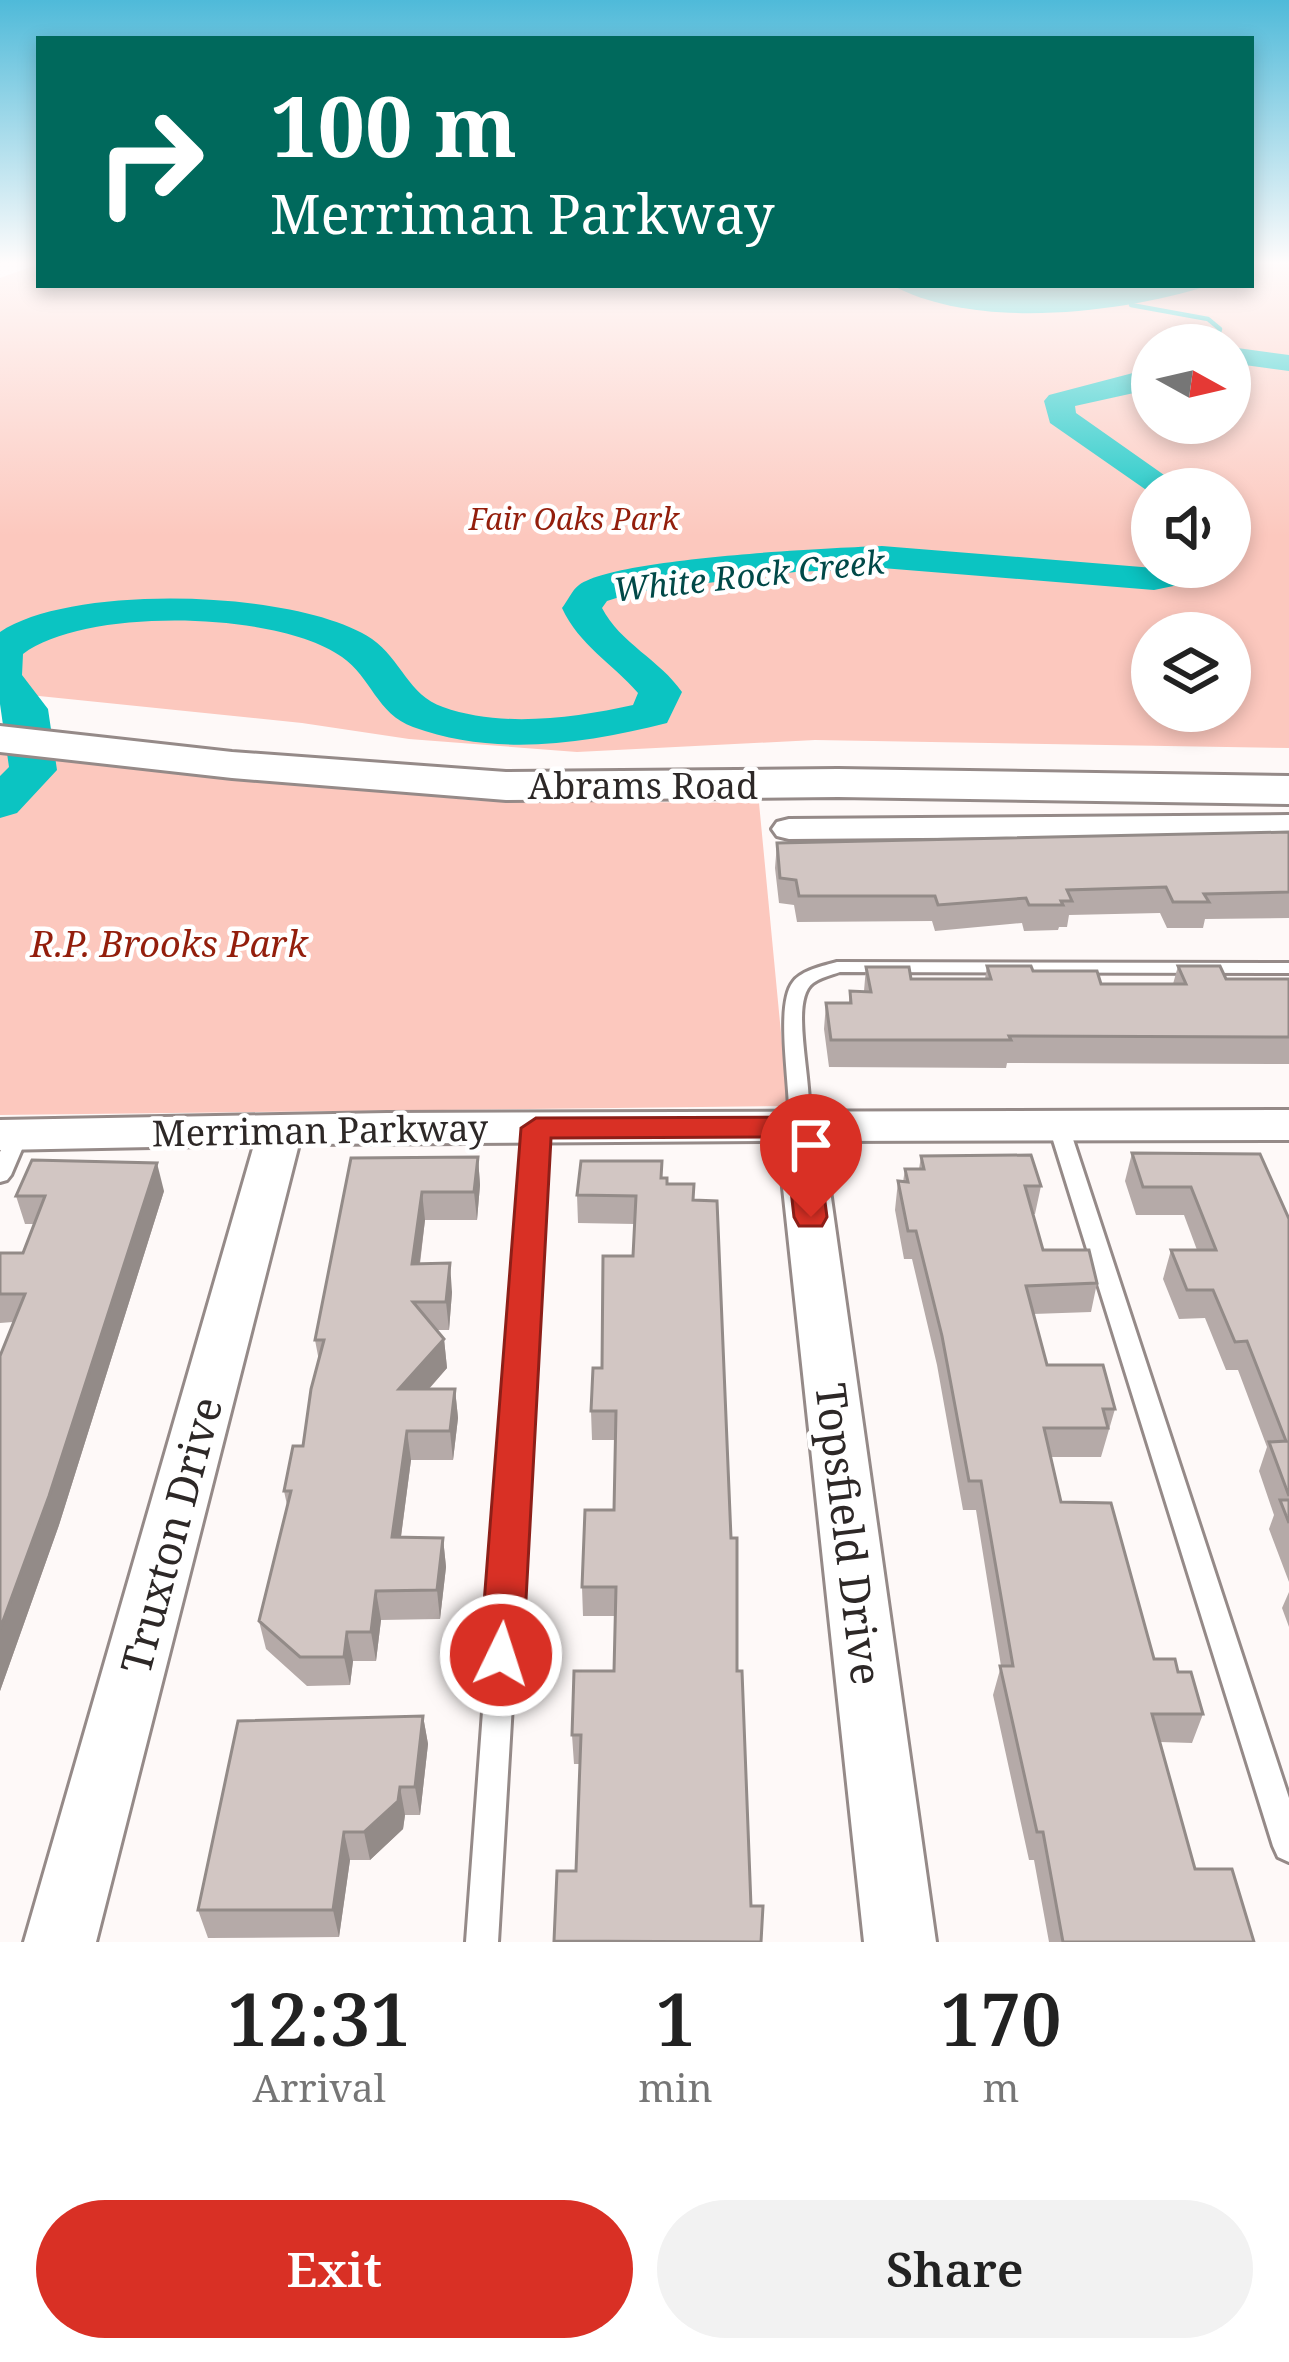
<!DOCTYPE html>
<html lang="en">
<head>
<meta charset="utf-8">
<style>
  body { margin:0; font-family:"Noto Serif",serif; background:#f2f2f2; color:#222; height:100vh; display:flex; flex-direction:column; font-size:45px; white-space:nowrap }
  * { box-sizing:border-box; margin:0 }
  p { font-size:39px; color:#767676 }
  .icon { flex:none; width:66px; height:66px; fill:none; stroke:currentColor; stroke-width:2; stroke-linecap:round; stroke-linejoin:round }
  .map { position:relative; height:1942px; overflow:hidden }
  .panel { display:flex; flex-direction:column; background:#fff; flex:1 }
  .panel>* { flex:none }
  .guide { position:absolute; left:36px; top:36px; width:1218px; height:252px; border-radius:0px; box-shadow:0 6px 18px #0003; background:#00695c; color:#fff; overflow:hidden }
  .needle { width:78px; rotate:98deg }
  .fabs { position:absolute; left:1131px; top:324px; display:grid; gap:24px }
  .fabs a { display:grid; place-items:center; width:120px; height:120px; border-radius:50%; background:#fff; box-shadow:0 6px 18px #0003; font-size:60px }
  .pin { position:absolute; display:grid; place-items:center; width:102px; height:102px; color:#fff; margin:-123px -51px; border-radius:50% 50% 50% 0; rotate:-45deg; box-shadow:0 0 12px #0007 }
  .pin .icon { rotate:45deg }
  .me { position:absolute; width:132px; margin:-66px; rotate:4deg; stroke-linejoin:round; filter:drop-shadow(0 0 9px #0008) }
  .turn { display:flex; align-items:center; gap:42px; height:252px; padding:0 36px; font-size:54px }
  .turn .icon { width:156px; height:156px; stroke-width:2.5 }
  .turn b { display:block; font-size:84px; line-height:102px }
  .eta { display:flex; justify-content:space-evenly; align-items:center; height:204px; text-align:center }
  .eta b { font-size:72px; font-weight:600; line-height:84px }
  .primary-button { display:flex; gap:24px; margin-top:auto; padding:24px 36px }
  .primary-button a { flex:1; height:138px; border-radius:72px; background:#d93025; color:#fff; font-size:48px; font-weight:600; line-height:138px; text-align:center }
  .primary-button a+a { background:#f2f2f2; color:#222 }
  .map>svg:first-child { display:block }
  .green { fill:#fcc8be; fill-rule:evenodd }
  .water { fill:#0bc4c2 }
  .lines { fill:none; stroke-linecap:round; stroke-linejoin:round }
  .stream { stroke:#0bc4c2; stroke-width:4.5 }
  .river { fill:#0bc4c2; fill-rule:evenodd }
  .service-casing { stroke:#958a88; stroke-width:6 }
  .minor-casing { stroke:#958a88; stroke-width:6 }
  .secondary-casing { stroke:#958a88; stroke-width:6 }
  .service { fill:#fff; fill-rule:evenodd }
  .minor { fill:#fff; fill-rule:evenodd }
  .secondary { fill:#fff; fill-rule:evenodd }
  .wall { fill:#b5aaa8 }
  .shaded-wall { fill:#938b88 }
  .building { fill:#d2c6c3; stroke:#938b88; stroke-width:3 }
  .route { fill:#d93025; stroke:#8d1f18; stroke-width:3 }
  .labels { text-anchor:middle; dominant-baseline:central; stroke-width:9; stroke-linejoin:round; paint-order:stroke }
  .far-park-label { font-size:30px; font-style:italic; fill:#931e0c; stroke:#fff }
  .far-water-label { font-size:33px; font-style:italic; fill:#014948; stroke:#fff }
  .street-label { font-size:36px; fill:#2d2827; stroke:#fff }
  .park-label { font-size:36px; font-style:italic; fill:#931e0c; stroke:#fff }
  .near-street-label { font-size:42px; fill:#2d2827; stroke:#fff }
</style>
</head>
<body>
<div class="map">
<svg width="1289" height="1942" viewBox="0 0 1289 1942">
  <rect width="100%" height="100%" fill="#fef9f8"/>
  <!-- green -->
  <path class="green" d="M39,264V285H1251V264H1289V748L815,740L577,752L409,739L302,723L0,692V278ZM1152,345H1230V423H1152ZM1152,489H1230V567H1152ZM1152,633H1230V711H1152Z
    M0,753L480,801L759,803L788,1106L0,1115Z"/>
  <!-- water -->
  <path class="water" d="M892,285H1210C1124,313 975,331 892,285Z"/>
  <g class="lines">
    <!-- stream -->
    <path class="stream" d="M1131,305L1208,319L1220,329L1215,345"/>
    <!-- river -->
    <path class="river" d="M1230,347L1289,355V371L1230,363Z
      M1152,368V389L1075,406L1076,413L1184,489H1152V494L1050,423L1044,401L1049,395Z
      M882,546L1154,568L1230,567V563L1233,567L1227,575L1154,590L882,568L795,572L635,592L607,601L602,608C620,643 660,660 682,692L667,723C583,744 496,757 413,727C377,714 371,677 342,657C278,611 85,607 23,654L22,675L48,709L57,770L17,813L0,818V776L9,767L0,704V632C73,583 299,590 372,639C401,659 408,695 443,707C501,728 574,718 633,705L638,693C612,663 579,645 562,608C567,602 572,590 579,585C615,558 828,548 882,546Z"/>
    <defs>
      <path id="service" d="M837,962L1289,963V973L840,972C831,975 820,978 813,983C786,1003 819,1098 806,1132H792L789,1127C792,1092 774,1006 793,982C802,970 823,966 837,962Z
        M1058,1117L1065,1119L1068,1124L1289,1798V1862L1278,1857L1273,1846L1048,1124L1051,1119Z
        M536,1121L543,1123L546,1128L498,1942H466L526,1128L529,1123Z
        M18,1128L25,1130L28,1135L11,1175L7,1180L0,1182V1152L11,1130Z"/>
      <path id="minor" d="M1289,815V835L789,839L777,836L772,829L777,822L789,819Z
        M1289,1110V1140L823,1141L936,1942H864L778,1141L299,1144L96,1942H24L254,1145L0,1150V1120L387,1113Z"/>
      <path id="secondary" d="M0,726L232,752L506,772L838,769L1289,776V804L838,797L506,800L232,778L0,752Z"/>
    </defs>
    <!-- service casing -->
    <use href="#service" class="service-casing"/>
    <!-- minor casing -->
    <use href="#minor" class="minor-casing"/>
    <!-- secondary casing -->
    <use href="#secondary" class="secondary-casing"/>
    <!-- service -->
    <use href="#service" class="service"/>
    <!-- minor -->
    <use href="#minor" class="minor"/>
    <!-- secondary -->
    <use href="#secondary" class="secondary"/>
  </g>
  <!-- wall -->
  <path class="wall" d="M1289,832V918L1205,919L1203,928H1167L1160,913L1069,915L1067,927H1059L1058,930L1024,931L1022,923L935,931L932,921L797,922L794,905L779,903L775,868L777,843Z
    M987,966L1033,971L1101,984H1173L1178,966L1226,979H1289V1064L1007,1063L1006,1068L829,1067L824,1029L826,1003H849L850,991H864L866,967L911,979H985Z
    M1132,1153L1289,1219V1582L1269,1529L1274,1515L1259,1471L1267,1447L1238,1370H1226L1205,1318L1179,1319L1163,1279L1171,1250H1197L1184,1215H1136L1125,1181Z
    M921,1156L1041,1186L1035,1214H1033L1043,1250L1097,1283L1091,1312L1033,1314L1047,1365L1115,1409L1101,1457H1051L1061,1502L1154,1659L1178,1672L1203,1714L1192,1743L1160,1742L1195,1869L1254,1942H1049L1034,1860H1029L993,1695L1001,1666L976,1510H963L937,1365L912,1259H904L895,1210L898,1181L903,1182L905,1169H919Z
    M478,1157L480,1185L477,1220H425L420,1264L452,1292L449,1330H437L444,1339L447,1368L429,1389H455L458,1418L453,1460H411L401,1537L443,1538L446,1567L440,1619L381,1620L376,1661H353L350,1685L307,1686L266,1649L259,1621L287,1505L284,1491L303,1446L319,1361L315,1340L351,1158Z
    M661,1178L693,1200L737,1671L751,1906L761,1942H554L557,1871H576L580,1764H574L572,1735L614,1671L615,1616H583L582,1587L614,1510L615,1440H592L591,1411L633,1256L635,1224L578,1223L577,1195Z
    M164,1191L59,1525L0,1691V1356L13,1322L0,1323V1253H23L34,1224H25L16,1196Z
    M1289,1592V1627L1282,1608Z
    M423,1716L428,1744L420,1815H405L403,1829L370,1860H350L339,1937L208,1938L198,1910Z"/>
  <!-- shaded-wall -->
  <path class="shaded-wall" d="M478,1157L480,1185L477,1220L474,1192Z
    M157,1163L164,1191L59,1525L0,1691V1629Z
    M422,1192L425,1220L416,1292L412,1264Z
    M450,1263L452,1292L449,1330L446,1302Z
    M444,1339L447,1368L403,1418L399,1389Z
    M455,1389L458,1418L453,1460L450,1431Z
    M407,1431L411,1460L397,1566L392,1537Z
    M443,1538L446,1567L440,1619L437,1590Z
    M376,1591L381,1620L376,1661L371,1632Z
    M347,1632L353,1661L350,1685L344,1657Z
    M423,1716L428,1744L420,1815L415,1787Z
    M400,1787L405,1815L403,1829L370,1860L364,1832Z
    M344,1832L350,1860L339,1937L333,1910Z"/>
  <!-- building -->
  <path class="building" d="M1289,832V892L1204,894L1209,902H1173L1166,887L1067,890L1072,901H1061L1063,905H1029L1026,898L938,905L935,896H799L796,880L780,878L777,843Z
    M987,966H1031L1033,971H1097L1101,984H1186L1178,966H1220L1226,979H1289V1037L1009,1036L1011,1040H831L826,1003H851L850,991L871,992L866,967H909L911,979H991Z
    M1132,1153L1260,1154L1289,1219V1496L1269,1442L1286,1441L1247,1341L1235,1342L1213,1290H1187L1171,1250H1216L1191,1187H1143Z
    M1031,1155L1041,1186H1025L1043,1250H1089L1097,1283L1026,1286L1047,1365H1103L1115,1409H1103L1108,1428H1044L1061,1502L1111,1503L1154,1659H1175L1178,1672H1191L1203,1714H1152L1195,1869H1232L1254,1942H1063L1043,1832H1037L1000,1666H1013L981,1481H969L942,1336L916,1231H908L898,1181L908,1182L905,1169H924L921,1156Z
    M478,1157L474,1192H422L412,1264L450,1263L446,1302H413L444,1339L399,1389H455L450,1431H407L392,1537L443,1538L437,1590L376,1591L371,1632H347L344,1657H300L259,1621L291,1491H284L293,1446H303L311,1389L324,1340H315L351,1158Z
    M32,1160L157,1163L49,1496L0,1629V1356L25,1294H0V1253H23L45,1196H16Z
    M581,1161H662L661,1178H667V1184H694L693,1200L717,1201L731,1538H737V1671H742L751,1906H763L761,1942L554,1941L557,1871H576L581,1735H572L574,1671H614L616,1587H582L585,1510H614L616,1411H591L593,1368H602L603,1256H633L636,1196L577,1195Z
    M1280,1500H1289V1523Z
    M423,1716L415,1787H400L398,1801L364,1832H344L333,1910H198L238,1721Z"/>
  <!-- sky -->
  <linearGradient id="sky" x2="0" y2="1"><stop stop-color="#4fbad9"/><stop offset="0.49" stop-color="#fffcfc"/><stop offset="1" stop-color="#fffcfc" stop-opacity="0"/></linearGradient>
  <rect width="1289" height="536" fill="url(#sky)"/>
  <!-- route -->
  <path class="route" d="M800,1117L815,1127L827,1217L822,1226H799L794,1217L785,1137L551,1138L523,1655L517,1669L501,1675L486,1669L480,1655L521,1128L536,1118Z"/>
  <g class="labels">
    <!-- far-park labels -->
    <g class="far-park-label">
      <text x="574" y="518">Fair Oaks Park</text>
    </g>
    <!-- far-water labels -->
    <g class="far-water-label">
      <text transform="translate(749 575) rotate(-6)">White Rock Creek</text>
    </g>
    <!-- street labels -->
    <g class="street-label">
      <text x="643" y="785">Abrams Road</text>
      <text transform="translate(320 1130) rotate(-1)">Merriman Parkway</text>
    </g>
    <!-- park labels -->
    <g class="park-label">
      <text x="169" y="943">R.P. Brooks Park</text>
    </g>
    <!-- near-street labels -->
    <g class="near-street-label">
      <text transform="translate(850 1534) rotate(83)">Topsfield Drive</text>
      <text transform="translate(170 1535) rotate(-75)">Truxton Drive</text>
    </g>
  </g>
</svg>
<div class="fabs">
<a><svg class="needle" viewBox="-14 -14 28 28"><path d="M0-13l5 13h-10z" fill="#e53935"/><path d="M0 13l5-13h-10z" fill="#767676"/></svg></a>
<a><svg class="icon" aria-label="sound" viewBox="0 0 24 24"><path d="M4 9h4l5-4v14l-5-4H4zM17 9q2 3 0 6"/></svg></a>
<a><svg class="icon" aria-label="layers" viewBox="0 0 24 24"><path d="M12 4l9 5-9 5-9-5zM3 14l9 5 9-5"/></svg></a>
</div>
<div class="pin" style="left:811px;top:1217px;background:#d93025"><svg class="icon" aria-label="arrive" viewBox="0 0 24 24"><path d="M6 21V4h12l-3 4 3 4H6"/></svg></div>
<svg class="me" style="left:501px;top:1655px" viewBox="-20 -20 40 40"><circle r="17" fill="#d93025" stroke="#fff" stroke-width="3"/><path d="M0-11L8 9 0 5-8 9z" fill="#fff"/></svg>
<div class="guide">
<div class="turn"><svg class="icon" aria-label="right" viewBox="0 0 24 24"><path d="M7 20v-9h11M14 6l5 5-5 5"/></svg><div><b>100 m</b>Merriman Parkway</div></div>
</div>
</div>
<section class="panel">
<div class="eta">
<div><b>12:31</b><p>Arrival</p></div>
<div><b>1</b><p>min</p></div>
<div><b>170</b><p>m</p></div>
</div>
<div class="primary-button"><a>Exit</a><a>Share</a></div>
</section>
</body>
</html>
